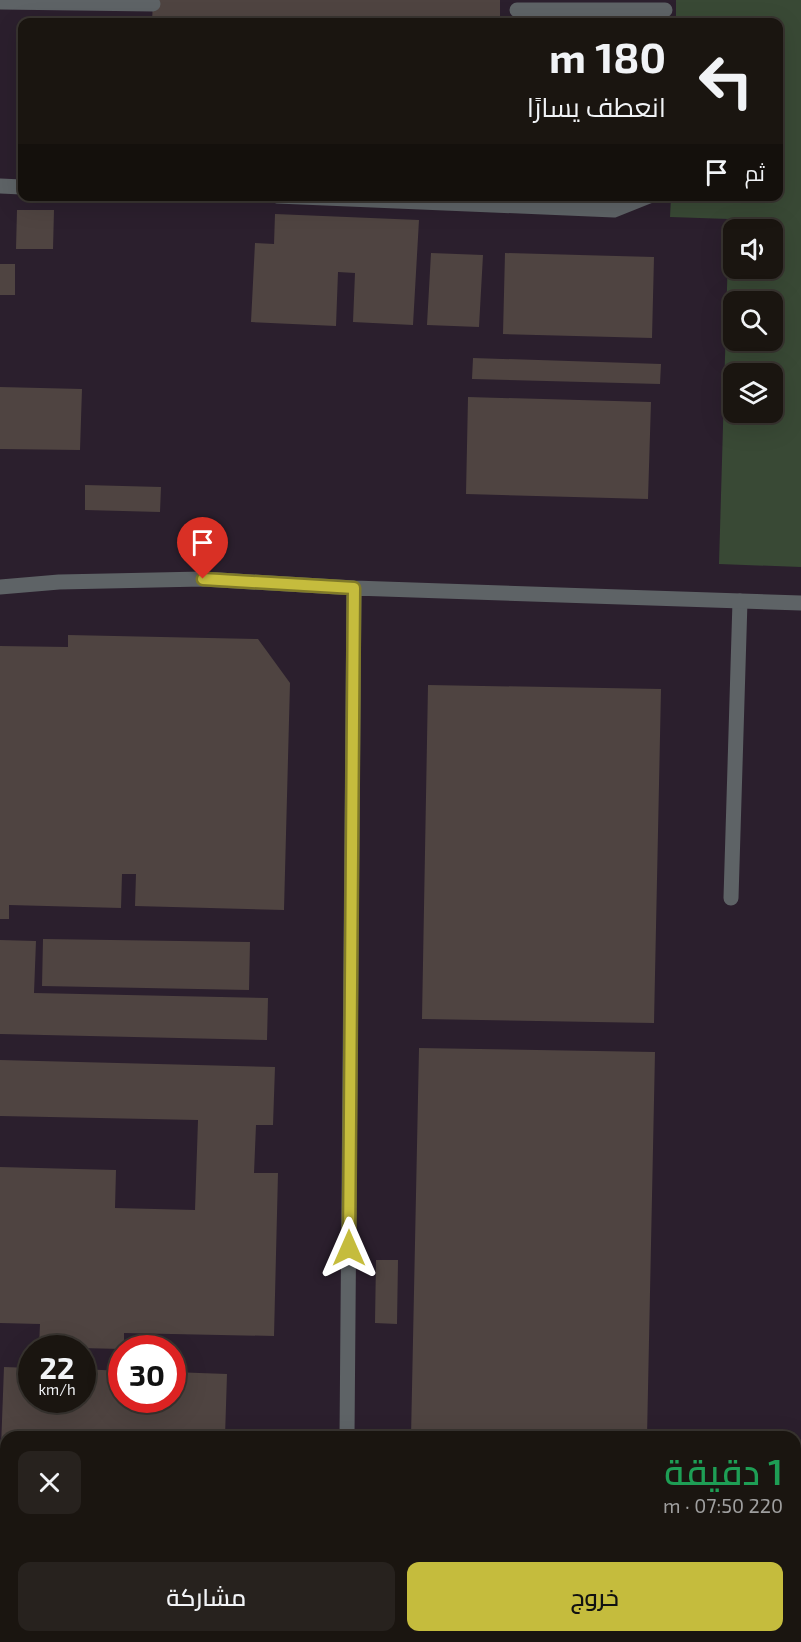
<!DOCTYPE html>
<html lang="ar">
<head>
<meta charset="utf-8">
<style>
  body { margin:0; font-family:"Exo 2",Cairo,sans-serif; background:#27221e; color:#f1f3f6; direction:rtl; height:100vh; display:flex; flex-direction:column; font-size:22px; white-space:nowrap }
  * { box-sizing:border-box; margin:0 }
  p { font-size:20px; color:#9f9f9f }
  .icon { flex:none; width:33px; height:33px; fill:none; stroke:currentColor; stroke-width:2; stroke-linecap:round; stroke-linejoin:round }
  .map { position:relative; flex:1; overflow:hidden; direction:ltr }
  .details { position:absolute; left:0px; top:1431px; width:801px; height:212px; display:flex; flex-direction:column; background:#1a1510; border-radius:18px 18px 0 0; box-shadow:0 6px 24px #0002,0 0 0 2px #383430; direction:rtl }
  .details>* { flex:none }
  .banner { position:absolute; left:18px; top:18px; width:765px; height:183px; border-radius:12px; box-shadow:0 6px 24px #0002,0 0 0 2px #383430; direction:rtl; background:#1a1510; color:#f1f3f6; overflow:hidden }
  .controls { position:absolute; left:723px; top:219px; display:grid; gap:12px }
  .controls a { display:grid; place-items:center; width:60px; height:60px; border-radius:12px; background:#1a1510; box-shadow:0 6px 24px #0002,0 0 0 2px #383430; font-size:30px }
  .speed { position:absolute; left:18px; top:1335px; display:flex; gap:12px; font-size:30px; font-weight:700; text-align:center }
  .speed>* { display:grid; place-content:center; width:78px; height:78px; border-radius:50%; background:#1a1510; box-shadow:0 6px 24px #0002,0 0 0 2px #383430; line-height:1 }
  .speed small { font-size:15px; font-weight:400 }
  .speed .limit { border:9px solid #d22; background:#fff; color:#111 }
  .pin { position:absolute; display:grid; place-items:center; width:51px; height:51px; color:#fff; margin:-62px -26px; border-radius:50% 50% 50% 0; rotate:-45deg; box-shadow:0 0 6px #0007 }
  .pin .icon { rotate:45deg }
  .me { position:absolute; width:66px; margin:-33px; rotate:0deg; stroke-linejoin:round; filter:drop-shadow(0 0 4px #0008) }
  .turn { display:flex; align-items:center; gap:21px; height:126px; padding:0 18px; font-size:27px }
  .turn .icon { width:78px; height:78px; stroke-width:2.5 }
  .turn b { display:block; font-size:42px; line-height:51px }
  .then { display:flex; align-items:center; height:57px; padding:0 18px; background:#0003; gap:12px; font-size:22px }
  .round { display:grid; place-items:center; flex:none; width:63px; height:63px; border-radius:12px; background:#27221e }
  .headline { display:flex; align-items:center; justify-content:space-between; height:102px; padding:0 18px }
  h1 { font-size:36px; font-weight:600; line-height:45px; color:#1e9e55 }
  .button { display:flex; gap:12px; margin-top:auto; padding:12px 18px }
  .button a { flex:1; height:69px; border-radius:12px; background:#c5bc3d; color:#111; font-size:24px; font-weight:600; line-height:69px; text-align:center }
  .button a+a { background:#27221e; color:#f1f3f6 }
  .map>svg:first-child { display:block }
  .industrial { fill:#2b1f2d; fill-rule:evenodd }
  .grass { fill:#394935; fill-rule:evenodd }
  .building { fill:#4f4441 }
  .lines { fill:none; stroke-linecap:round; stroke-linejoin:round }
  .lane { stroke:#5e6366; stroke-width:15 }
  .street { stroke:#5e6366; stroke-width:15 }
  .route-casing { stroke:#807a28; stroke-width:15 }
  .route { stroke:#c5bc3d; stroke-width:10 }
</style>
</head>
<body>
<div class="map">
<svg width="801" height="1642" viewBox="0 0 801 1642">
  <rect width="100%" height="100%" fill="#221c15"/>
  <!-- industrial -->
  <path class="industrial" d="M0,0H801V1642H0ZM22,22H778V196H22ZM734,230H772V268H734ZM734,302H772V340H734ZM734,374H772V412H734ZM32,1348H82V1400H32ZM122,1348H172V1400H122ZM6,1437H795V1636H6Z"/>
  <!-- grass -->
  <path class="grass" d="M676,0H801V567L719,564L729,219L670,217L671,197L778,196V22H676ZM734,230H772V268H734ZM734,302H772V340H734ZM734,374H772V412H734Z"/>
  <!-- building -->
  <path class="building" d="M153,0H500V22H152Z
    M17,210H54L53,249H16Z
    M275,214L419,220L413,325L353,322L355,273L338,272L336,326L251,322L255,243L274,244Z
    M431,253L483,255L479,327L427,325Z
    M505,253L654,257L652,338L503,334Z
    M0,264H15V295H0Z
    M473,358L661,364L660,384L472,379Z
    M0,387L82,389L80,450L0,449Z
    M468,397L651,402L648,499L466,494Z
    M85,485L161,487L160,512L85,510Z
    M68,635L258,639L290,683L284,910L135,906L136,874H122L121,908L9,905V919H0V646L68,647Z
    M428,685L661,689L654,1023L422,1019Z
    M43,939L250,942L249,990L42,986Z
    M0,940L36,941L34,993L268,998L267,1040L0,1034Z
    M419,1048L655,1052L647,1437H411Z
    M0,1060L275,1067L273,1125H256L254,1173H278L274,1336L124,1333V1348L122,1349L39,1347L40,1324L0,1323V1167L116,1170L115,1208L195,1210L198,1120L0,1116Z
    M376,1260H398L397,1324L375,1323Z
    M4,1367L32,1368V1400H82V1369L122,1371V1400H172V1372L227,1374L225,1437H6V1555H0V1474Z
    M372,1434H397V1437H372Z
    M0,1597H6V1636H241L240,1642H0Z
    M394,1636H432V1642H394Z
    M484,1636H643V1642H484Z"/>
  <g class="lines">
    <!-- lane -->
    <path class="lane" d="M0,2L153,4
      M517,10H665
      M0,186L22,187
      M277,196L614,210L649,196
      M731,898L740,601
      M461,1642V1636"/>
    <!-- street -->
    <path class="street" d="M0,587L59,582L203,579L354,588L801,603
      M347,1437L354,588
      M345,1642V1636"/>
  </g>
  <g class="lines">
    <defs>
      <path id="route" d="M203,579L354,588L349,1248"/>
    </defs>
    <!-- route casing -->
    <use href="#route" class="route-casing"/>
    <!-- route -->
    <use href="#route" class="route"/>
  </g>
</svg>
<div class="controls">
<a><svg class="icon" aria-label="sound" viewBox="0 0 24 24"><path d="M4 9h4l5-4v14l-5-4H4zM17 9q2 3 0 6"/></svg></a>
<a><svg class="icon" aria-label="search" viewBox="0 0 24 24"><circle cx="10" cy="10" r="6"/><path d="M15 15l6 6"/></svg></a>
<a><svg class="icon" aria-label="layers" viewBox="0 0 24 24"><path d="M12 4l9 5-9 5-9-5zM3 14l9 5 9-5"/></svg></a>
</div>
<div class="speed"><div>22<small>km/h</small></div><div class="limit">30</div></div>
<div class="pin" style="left:203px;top:579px;background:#d93025"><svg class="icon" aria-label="arrive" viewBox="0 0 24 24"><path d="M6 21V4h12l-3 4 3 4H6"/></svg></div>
<svg class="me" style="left:349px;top:1248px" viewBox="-20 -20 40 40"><path d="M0-17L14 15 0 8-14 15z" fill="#c5bc3d" stroke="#fff" stroke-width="4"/></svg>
<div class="banner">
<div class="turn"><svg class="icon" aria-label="left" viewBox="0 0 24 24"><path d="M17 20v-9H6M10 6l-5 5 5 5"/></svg><div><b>180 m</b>انعطف يسارًا</div></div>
<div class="then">ثم<svg class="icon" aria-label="arrive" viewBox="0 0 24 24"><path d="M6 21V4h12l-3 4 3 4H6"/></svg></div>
</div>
<section class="details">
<div class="headline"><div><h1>1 دقيقة</h1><p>220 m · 07:50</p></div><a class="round"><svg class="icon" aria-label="close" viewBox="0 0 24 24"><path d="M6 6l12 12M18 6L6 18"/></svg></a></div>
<div class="button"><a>خروج</a><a>مشاركة</a></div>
</section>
</div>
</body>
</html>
